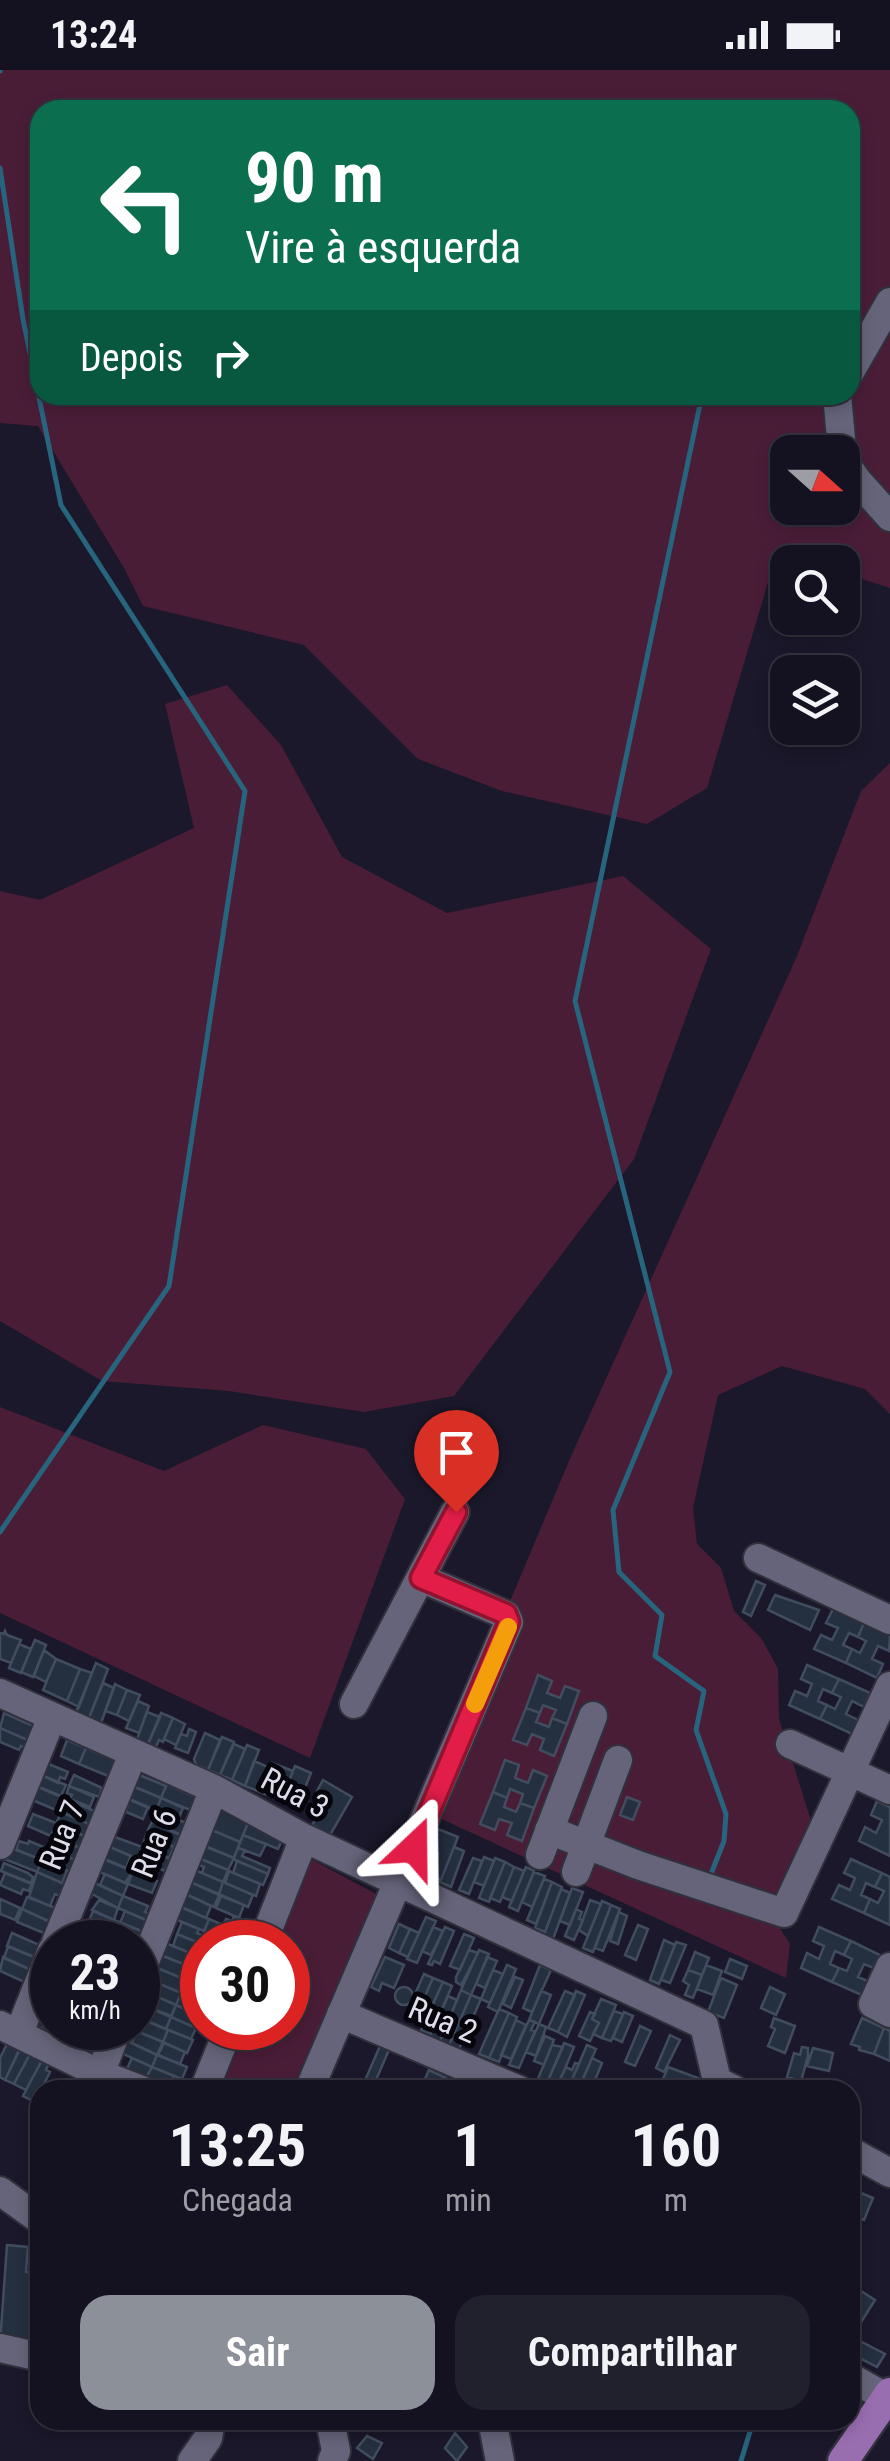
<!DOCTYPE html>
<html lang="pt">
<head>
<meta charset="utf-8">
<style>
  body { margin:0; font-family:"Roboto Condensed",sans-serif; background:#21202d; color:#f1f3f6; height:100vh; display:flex; flex-direction:column; font-size:38px; white-space:nowrap }
  * { box-sizing:border-box; margin:0 }
  p { font-size:32px; color:#9d9ea5 }
  .icon { flex:none; width:55px; height:55px; fill:none; stroke:currentColor; stroke-width:2; stroke-linecap:round; stroke-linejoin:round }
  .map { position:relative; flex:1; overflow:hidden }
  .panel { position:absolute; left:30px; top:2010px; width:830px; height:350px; display:flex; flex-direction:column; background:#141220; border-radius:30px; box-shadow:0 5px 15px #0003,0 0 0 2px #33323e }
  .panel>* { flex:none }
  .guide { position:absolute; left:30px; top:30px; width:830px; height:305px; border-radius:30px; box-shadow:0 5px 15px #0003,0 0 0 2px #33323e; background:#0b6e4f; color:#fff; overflow:hidden }
  .needle { width:65px; rotate:111deg }
  .tools { position:absolute; left:770px; top:365px; display:grid; gap:20px }
  .tools a { display:grid; place-items:center; width:90px; height:90px; border-radius:20px; background:#141220; box-shadow:0 5px 15px #0003,0 0 0 2px #33323e; font-size:50px }
  .speed { position:absolute; left:30px; top:1850px; display:flex; gap:20px; font-size:50px; font-weight:700; text-align:center }
  .speed>* { display:grid; place-content:center; width:130px; height:130px; border-radius:50%; background:#141220; box-shadow:0 5px 15px #0003,0 0 0 2px #33323e; line-height:1 }
  .speed small { font-size:25px; font-weight:400 }
  .speed .limit { border:15px solid #d22; background:#fff; color:#111 }
  .pin { position:absolute; display:grid; place-items:center; width:85px; height:85px; color:#fff; margin:-102px -42px; border-radius:50% 50% 50% 0; rotate:-45deg; box-shadow:0 0 10px #0007 }
  .pin .icon { rotate:45deg }
  .me { position:absolute; width:110px; margin:-55px; rotate:23deg; stroke-linejoin:round; filter:drop-shadow(0 0 8px #0008) }
  .turn { display:flex; align-items:center; gap:35px; height:210px; padding:0 50px; font-size:45px }
  .turn .icon { width:130px; height:130px; stroke-width:2.5 }
  .turn b { display:block; font-size:70px; line-height:85px }
  .then { display:flex; align-items:center; height:95px; padding:0 50px; background:#0003; gap:20px; font-size:38px }
  .eta { display:flex; justify-content:space-evenly; align-items:center; height:170px; text-align:center }
  .eta b { font-size:60px; font-weight:700; line-height:70px }
  .button { display:flex; gap:20px; margin-top:auto; padding:20px 50px }
  .button a { flex:1; height:115px; border-radius:30px; background:#8c9099; color:#fff; font-size:40px; font-weight:700; line-height:115px; text-align:center }
  .button a+a { background:#21202d; color:#f1f3f6 }
  .status { display:flex; justify-content:space-between; align-items:center; height:70px; padding:0 50px; background:#141220; direction:ltr }
  .status svg { height:28px; fill:currentColor }
  .map>svg:first-child { display:block }
  .green { fill:#4a1d37; fill-rule:evenodd }
  .lines { fill:none; stroke-linecap:round; stroke-linejoin:round }
  .stream { stroke:#27647e; stroke-width:5 }
  .building { fill:#242f3f; stroke:#414d5f; stroke-width:2.5 }
  .minor-casing { stroke:#31303d; stroke-width:32 }
  .major-casing { stroke:#31303d; stroke-width:35 }
  .minor { stroke:#65647a; stroke-width:28 }
  .major { stroke:#996eb0; stroke-width:30 }
  .route-casing { stroke:#92132f; stroke-width:25 }
  .route { stroke:#e11d48; stroke-width:18 }
  .slow { stroke:#f59e0b; stroke-width:18 }
  .labels { text-anchor:middle; dominant-baseline:central; stroke-width:10; stroke-linejoin:round; paint-order:stroke }
  .street-label { font-size:32px; fill:#dedeea; stroke:#06050c }
</style>
</head>
<body>
<div class="status"><b>13:24</b><svg viewBox="0 0 49 12"><path d="M0 12V9h3v3zM5 12V6h3v6zM10 12V3h3v9zM15 12V0h3v12zM26 1h20v11H26zM47 4h2v5h-2z"/></svg></div>
<div class="map">
<svg width="890" height="2391" viewBox="0 0 890 2391">
  <rect width="100%" height="100%" fill="#1a182a"/>
  <!-- green -->
  <path class="green" d="M0,0H890V518L843,503L842,492H812L777,482L707,718L647,754L502,721L418,689L304,575L143,536L124,498L38,356L0,353ZM40,40H850V325H40ZM788,382H842V438H788Z
    M227,615L281,675L342,787L447,843L623,806L711,879L634,1089L454,1326L364,1342L229,1321L102,1311L0,1251V821L40,830L194,758L165,634Z
    M890,693V1344L865,1319L782,1296L718,1325L693,1438L697,1474L721,1498L734,1541L762,1569L778,1599L779,1649L813,1757L777,1854L790,1874L786,1908L422,1740L572,1384L797,886L861,721Z
    M0,1337L164,1401L263,1355L366,1379L405,1429L310,1688L0,1543Z
    M309,1788L376,1824L298,2020H215L241,1958H288V1872H275Z"/>
  <g class="lines">
    <!-- stream -->
    <path class="stream" d="M0,1V0
      M0,98L23,249L61,435L245,721L169,1216L0,1462
      M702,325L575,931L670,1302L613,1440L619,1502L662,1545L655,1586L704,1621L696,1660L726,1744L724,1771L711,1804
      M741,2391L752,2355"/>
  </g>
  <!-- building -->
  <path class="building" d="M756,1511L765,1515L751,1546L743,1542Z
    M775,1525L819,1540L810,1560L768,1540Z
    M833,1539L864,1553L858,1567L849,1563L843,1575L852,1579L846,1593L814,1579L821,1565L832,1570L838,1558L826,1553Z
    M864,1553L890,1565L889,1581L878,1576L872,1589L883,1594L877,1608L846,1593L852,1579L860,1583L866,1571L858,1567Z
    M5,1561L7,1565L21,1570L11,1593L0,1589V1563L4,1564Z
    M35,1570L46,1575L33,1607L21,1602Z
    M19,1574L31,1579L21,1603L9,1598Z
    M44,1580L56,1589L46,1612L34,1606Z
    M56,1589L80,1599L67,1631L43,1620Z
    M96,1593L108,1599L89,1648L76,1642Z
    M807,1595L839,1609L832,1623L823,1619L818,1631L827,1635L820,1649L789,1635L795,1621L807,1626L812,1614L801,1609Z
    M80,1599L92,1603L79,1637L67,1631Z
    M538,1605L552,1611L547,1623L560,1628L565,1616L579,1621L567,1654L552,1648L556,1640L543,1635L540,1643L526,1638Z
    M839,1609L870,1623L864,1637L852,1631L846,1644L858,1650L852,1664L820,1649L827,1635L835,1639L841,1627L832,1623Z
    M103,1613L114,1618L101,1653L89,1648Z
    M115,1614L127,1620L117,1645L105,1641Z
    M127,1620L140,1625L129,1651L117,1645Z
    M138,1631L149,1636L139,1663L126,1658Z
    M526,1638L540,1643L536,1652L549,1657L552,1648L567,1654L554,1686L540,1680L544,1669L532,1664L527,1675L513,1670Z
    M147,1642L160,1647L148,1674L137,1669Z
    M4,1643L38,1658L32,1672L0,1658Z
    M161,1643L173,1648L163,1672L159,1670L156,1677L148,1674Z
    M173,1648L185,1654L176,1675L164,1669Z
    M0,1658L30,1671L26,1678L21,1676L19,1680L0,1672Z
    M189,1659L196,1662L188,1683L175,1678L181,1664L187,1666Z
    M205,1663L220,1670L208,1700L196,1695L194,1689Z
    M222,1667L234,1672L220,1705L208,1700Z
    M67,1670L86,1678L79,1694L61,1686Z
    M234,1674L245,1679L232,1710L220,1705Z
    M247,1675L259,1680L245,1716L232,1710Z
    M86,1678L119,1692L113,1708L79,1694Z
    M505,1690L519,1695L515,1708L528,1713L533,1700L547,1706L534,1738L520,1733L523,1724L510,1719L507,1728L493,1722Z
    M254,1691L270,1698L260,1722L245,1716Z
    M46,1693L68,1702L65,1709L60,1707L58,1713L37,1703Z
    M272,1693L293,1701L281,1731L260,1722Z
    M295,1696L311,1703L297,1738L281,1732Z
    M34,1702L66,1715L61,1726L34,1715Z
    M137,1704L166,1716L161,1728L132,1716Z
    M74,1705L102,1718L99,1727L69,1716Z
    M323,1710L352,1727L330,1765L312,1755L329,1728L317,1721Z
    M31,1714L66,1729L61,1742L25,1727Z
    M167,1714L200,1729L195,1742L161,1728Z
    M69,1716L94,1727L90,1737L70,1729L72,1725L67,1723Z
    M133,1716L161,1728L156,1741L128,1729Z
    M493,1722L507,1728L504,1737L516,1742L520,1733L534,1738L522,1771L507,1765L512,1753L499,1749L495,1760L480,1754Z
    M125,1727L148,1737L143,1749L126,1742L127,1737L122,1735Z
    M627,1727L640,1732L633,1750L620,1745Z
    M161,1728L183,1738L178,1750L156,1741Z
    M66,1729L99,1743L94,1756L61,1742Z
    M877,1731L890,1737V1786L859,1771L865,1757L876,1763L882,1750L871,1745Z
    M221,1739L249,1751L240,1772L205,1757L212,1742L219,1744Z
    M156,1741L189,1754L184,1766L158,1755L161,1749L154,1746Z
    M61,1742L94,1756L90,1768L56,1754Z
    M33,1744L56,1753L51,1766L28,1756Z
    M249,1751L284,1766L278,1779L243,1765Z
    M152,1752L180,1765L174,1777L161,1772L163,1767L148,1760Z
    M63,1757L84,1766L79,1778L59,1769Z
    M205,1757L240,1772L234,1788L198,1773Z
    M438,1759L458,1767L441,1810L430,1806L438,1784L430,1781Z
    M146,1765L174,1777L169,1788L142,1777Z
    M243,1765L266,1774L260,1786L238,1778Z
    M115,1767L142,1777L137,1789L110,1777Z
    M59,1769L83,1779L78,1791L54,1781Z
    M19,1771L28,1774L29,1771L46,1778L42,1790L16,1780Z
    M199,1774L234,1788L228,1800L194,1786Z
    M7,1776L42,1790L37,1802L2,1788Z
    M110,1777L131,1786L126,1798L105,1789Z
    M142,1777L170,1789L165,1801L137,1789Z
    M454,1777L464,1781L451,1817L440,1812Z
    M46,1778L78,1791L75,1804L42,1790Z
    M238,1778L245,1780L242,1786L270,1798L268,1804L233,1789Z
    M484,1787L494,1791L484,1816L474,1812Z
    M100,1788L133,1801L125,1813L95,1800Z
    M198,1788L228,1800L223,1812L202,1803L204,1797L196,1794Z
    M473,1788L482,1791L469,1824L459,1820Z
    M495,1788L505,1792L489,1832L479,1828Z
    M851,1789L882,1803L875,1817L866,1813L861,1825L870,1829L864,1843L832,1829L839,1815L850,1820L855,1808L844,1803Z
    M42,1790L67,1801L62,1813L37,1802Z
    M237,1791L268,1804L263,1815L233,1803Z
    M505,1792L514,1797L500,1832L490,1828Z
    M4,1793L28,1803L33,1807L31,1813L1,1801Z
    M514,1797L524,1801L512,1831L502,1827Z
    M526,1797L534,1801L518,1841L509,1837Z
    M195,1800L223,1812L219,1824L190,1812Z
    M133,1801L157,1811L152,1823L128,1814Z
    M229,1801L260,1814L256,1826L225,1813Z
    M37,1802L69,1816L65,1828L55,1824L50,1836L29,1827Z
    M534,1802L545,1806L532,1837L522,1832Z
    M5,1803L32,1814L29,1821L23,1819L21,1824L0,1815Z
    M882,1803L890,1807V1855L864,1843L870,1829L878,1833L884,1821L875,1817Z
    M105,1804L128,1814L123,1826L100,1815Z
    M184,1809L219,1825L214,1837L179,1821Z
    M544,1809L552,1812L536,1854L527,1850Z
    M90,1811L123,1826L118,1838L92,1824L91,1827L84,1824Z
    M223,1812L253,1825L248,1837L219,1824Z
    M552,1812L562,1817L545,1862L535,1858Z
    M572,1818L583,1822L570,1855L560,1851Z
    M561,1819L570,1823L553,1869L544,1865Z
    M182,1822L211,1836L206,1848L177,1835Z
    M123,1826L148,1836L145,1842L151,1844L148,1851L118,1838Z
    M221,1826L244,1835L239,1848L216,1838Z
    M27,1827L56,1838L50,1852L22,1839Z
    M0,1829L20,1838L15,1850L0,1844Z
    M99,1830L118,1838L114,1850L92,1840Z
    M590,1830L601,1834L588,1866L579,1860Z
    M602,1831L611,1835L593,1882L583,1878Z
    M611,1835L620,1839L603,1881L595,1878Z
    M180,1837L209,1849L204,1861L175,1849Z
    M22,1839L53,1853L51,1866L17,1852Z
    M576,1839L582,1842L579,1849L583,1850L574,1870L565,1866Z
    M93,1841L114,1850L108,1862L88,1854Z
    M125,1841L151,1852L146,1863L120,1853Z
    M619,1842L627,1846L618,1874L610,1871Z
    M234,1846L250,1853L246,1865L223,1855L226,1849L232,1851Z
    M426,1847L436,1851L417,1893L407,1889Z
    M75,1848L101,1860L97,1871L70,1860Z
    M209,1849L246,1865L243,1872H229L204,1862Z
    M114,1850L144,1862L138,1875L108,1862Z
    M182,1852L199,1859L197,1863L202,1865L199,1873L177,1864Z
    M399,1854L410,1859L399,1883L389,1878Z
    M638,1855L648,1859L636,1890L625,1885Z
    M433,1857L443,1861L431,1885L422,1881Z
    M445,1857L454,1861L440,1894L434,1891L432,1895L428,1894Z
    M819,1857L851,1871L844,1885L835,1881L830,1894L839,1898L832,1912L801,1898L807,1883L819,1889L824,1876L813,1871Z
    M410,1859L419,1863L408,1887L399,1883Z
    M12,1863L46,1878L41,1890L7,1876Z
    M177,1864L199,1873L195,1885L173,1876Z
    M464,1864L474,1868L460,1900L450,1896Z
    M664,1870L675,1875L659,1914L650,1910Z
    M851,1871L882,1886L876,1899L864,1894L858,1907L870,1912L864,1926L832,1912L839,1898L847,1901L852,1889L844,1885Z
    M676,1872L686,1875L670,1913L661,1910Z
    M168,1874L195,1885L191,1897L160,1885Z
    M8,1876L35,1887V1902L4,1888Z
    M469,1880L478,1883L461,1915L456,1912V1907Z
    M479,1880L489,1884L471,1925L461,1920Z
    M695,1882L709,1888L702,1905L688,1900Z
    M161,1885L191,1897L186,1910L155,1897Z
    M3,1887L36,1902L31,1915L0,1901Z
    M385,1887L404,1895L394,1918L382,1913L379,1921L371,1917Z
    M487,1887L497,1891L485,1918L476,1914Z
    M730,1889L747,1896L742,1909L725,1902Z
    M507,1895L516,1899L498,1942L488,1937Z
    M540,1895L551,1900L532,1942L523,1938Z
    M706,1895L722,1901L713,1925L697,1919Z
    M160,1899L186,1910L183,1917L179,1922L155,1912Z
    M493,1900L503,1904L490,1933L481,1929Z
    M688,1900L702,1905L693,1928L685,1925L689,1915L683,1911Z
    M424,1904L433,1908L420,1937L411,1933Z
    M515,1907L523,1910L511,1938L503,1934Z
    M146,1908L181,1923L176,1935L142,1920Z
    M433,1908L443,1912L427,1948L417,1944Z
    M721,1908L737,1915L724,1948L708,1942Z
    M443,1912L452,1916L431,1964L421,1960Z
    M395 1926a9 9 0 1 1 18 0a9 9 0 1 1-18 0Z
    M770,1917L785,1924L776,1945L761,1938Z
    M142,1920L176,1935L171,1946L138,1933Z
    M461,1920L471,1925L449,1975L440,1971Z
    M45,1921L52,1924V1947L48,1958H40L34,1956Z
    M541,1921L551,1925L539,1954L529,1950Z
    M565,1921L575,1925L558,1962L548,1958Z
    M576,1921L585,1925L567,1967L558,1962Z
    M181,1923L199,1930L197,1944L176,1935Z
    M471,1925L481,1929L459,1979L449,1975Z
    M448,1926L457,1930L440,1971L430,1966Z
    M601,1929L616,1935L602,1968L593,1964L599,1953L592,1949Z
    M138,1933L171,1947L166,1959L138,1947Z
    M176,1935L202,1947V1958H207L205,1962L171,1947Z
    M499,1939L509,1943L489,1988L479,1984Z
    M614,1941L623,1944L611,1971L602,1968Z
    M590,1942L595,1944L592,1949L599,1953L590,1971L579,1966Z
    M624,1942L633,1946L622,1972L613,1968Z
    M509,1943L517,1947L499,1992L489,1988Z
    M171,1947L196,1958L191,1969L166,1959Z
    M774,1948L795,1956L785,1983L768,1976L775,1959L771,1957Z
    M862,1948L884,1958L874,1984L859,1980L860,1977L851,1974Z
    M141,1949L168,1960L163,1972L136,1961Z
    M516,1950L526,1955L511,1989L501,1985Z
    M529,1950L535,1952L531,1960L535,1961L519,1998L509,1995Z
    M539,1954L546,1957L536,1986L526,1982Z
    M640,1956L651,1961L635,1996L625,1992Z
    M79,1958H95L86,1981L77,1976Z
    M884,1958L890,1961V1991L874,1984Z
    M168,1960L193,1970L187,1983L163,1972Z
    M137,1961L163,1972L157,1985L132,1973Z
    M670,1965L680,1970L664,2002L656,1998Z
    M545,1966L554,1970L544,1995L534,1991Z
    M127,1971L157,1985L152,1997L121,1983Z
    M164,1973L185,1982L180,1994L158,1985Z
    M564,1973L574,1977L559,2013L549,2008Z
    M7,1974L19,1980L5,2010L0,2007V1988Z
    M552,1975L563,1977L546,2015L537,2011Z
    M587,1975L596,1979L580,2016L571,2012Z
    M380,1976L389,1980L372,2019L363,2015Z
    M802,1977L808,1978V1986L801,2011L787,2007L794,1983L800,1985Z
    M813,1978L833,1983L829,2001L807,1996Z
    M20,1979L30,1984L14,2014L5,2010Z
    M30,1984L42,1990L26,2020L14,2014Z
    M157,1985L187,1997L182,2009L152,1997Z
    M132,1988L152,1997L146,2008L126,2001Z
    M592,1988L602,1993L591,2020H578Z
    M42,1990L49,1993L46,2000L50,2002L35,2032L23,2026Z
    M575,1993L579,1994L567,2020L555,2019L566,1997L572,2000Z
    M152,1997L174,2006L172,2011L182,2016L180,2020H172L146,2008Z
    M668,1997L698,2008L695,2017L684,2013L682,2017L663,2009Z
    M429,2000L446,2008L438,2020L421,2018Z
    M861,2123L873,2128L864,2150L852,2145Z
    M7,2175L28,2177L26,2202L40,2204V2279L0,2273Z
    M852,2215L875,2230L858,2257L850,2252Z
    M860,2271L885,2284L877,2297L852,2284Z
    M455,2363L467,2377L457,2391L445,2378Z
    M367,2366L382,2373L373,2389L357,2378Z"/>
  <g class="lines">
    <defs>
      <path id="minor" d="M850,302L890,232
        M837,325L843,390L857,410L890,447
        M758,1488L890,1550
        M0,1623L214,1719L304,1768L704,1955L717,2011L735,2020
        M354,1634L455,1442
        M790,1674L890,1720
        M549,1760L638,1795L784,1843L890,1616
        M0,1775L52,1647
        M540,1785L593,1646
        M576,1802L618,1690
        M56,1872L133,1684
        M263,1872L304,1768
        M890,1897L873,1934L890,1943
        M138,1909L214,1719
        M341,1944L519,2020
        M0,1955L100,2004L142,2020
        M19,1963L52,1880
        M100,2004L118,1958
        M204,2020L229,1958
        M309,2020L509,1552L506,1545L421,1508
        M850,2081L890,2103
        M0,2121L40,2150
        M0,2278L40,2287
        M850,2307L887,2328
        M330,2350L336,2381L332,2391
        M492,2350L500,2391
        M192,2391L208,2368L211,2350"/>
      <path id="major" d="M843,2391L890,2323"/>
    </defs>
    <!-- minor casing -->
    <use href="#minor" class="minor-casing"/>
    <!-- major casing -->
    <use href="#major" class="major-casing"/>
    <!-- minor -->
    <use href="#minor" class="minor"/>
    <!-- major -->
    <use href="#major" class="major"/>
  </g>
  <g class="lines">
    <defs>
      <path id="route" d="M414,1778L509,1552L506,1544L421,1508L456,1442"/>
    </defs>
    <!-- route casing -->
    <use href="#route" class="route-casing"/>
    <!-- route -->
    <use href="#route" class="route"/>
    <!-- slow -->
    <path class="slow" d="M475,1634L508,1557"/>
  </g>
  <g class="labels">
    <!-- street labels -->
    <g class="street-label">
      <text transform="translate(295 1723) rotate(28)">Rua 3</text>
      <text transform="translate(62 1765) rotate(-68)">Rua 7</text>
      <text transform="translate(154 1773) rotate(-68)">Rua 6</text>
      <text transform="translate(443 1950) rotate(23)">Rua 2</text>
    </g>
  </g>
</svg>
<div class="tools">
<a><svg class="needle" viewBox="-14 -14 28 28"><path d="M0-13l5 13h-10z" fill="#e53935"/><path d="M0 13l5-13h-10z" fill="#9d9ea5"/></svg></a>
<a><svg class="icon" aria-label="search" viewBox="0 0 24 24"><circle cx="10" cy="10" r="6"/><path d="M15 15l6 6"/></svg></a>
<a><svg class="icon" aria-label="layers" viewBox="0 0 24 24"><path d="M12 4l9 5-9 5-9-5zM3 14l9 5 9-5"/></svg></a>
</div>
<div class="speed"><div>23<small>km/h</small></div><div class="limit">30</div></div>
<div class="pin" style="left:456px;top:1442px;background:#d93025"><svg class="icon" aria-label="arrive" viewBox="0 0 24 24"><path d="M6 21V4h12l-3 4 3 4H6"/></svg></div>
<svg class="me" style="left:414px;top:1778px" viewBox="-20 -20 40 40"><path d="M0-17L14 15 0 8-14 15z" fill="#e11d48" stroke="#fff" stroke-width="4"/></svg>
<div class="guide">
<div class="turn"><svg class="icon" aria-label="left" viewBox="0 0 24 24"><path d="M17 20v-9H6M10 6l-5 5 5 5"/></svg><div><b>90 m</b>Vire à esquerda</div></div>
<div class="then">Depois<svg class="icon" aria-label="right" viewBox="0 0 24 24"><path d="M7 20v-9h11M14 6l5 5-5 5"/></svg></div>
</div>
<section class="panel">
<div class="eta">
<div><b>13:25</b><p>Chegada</p></div>
<div><b>1</b><p>min</p></div>
<div><b>160</b><p>m</p></div>
</div>
<div class="button"><a>Sair</a><a>Compartilhar</a></div>
</section>
</div>
</body>
</html>
